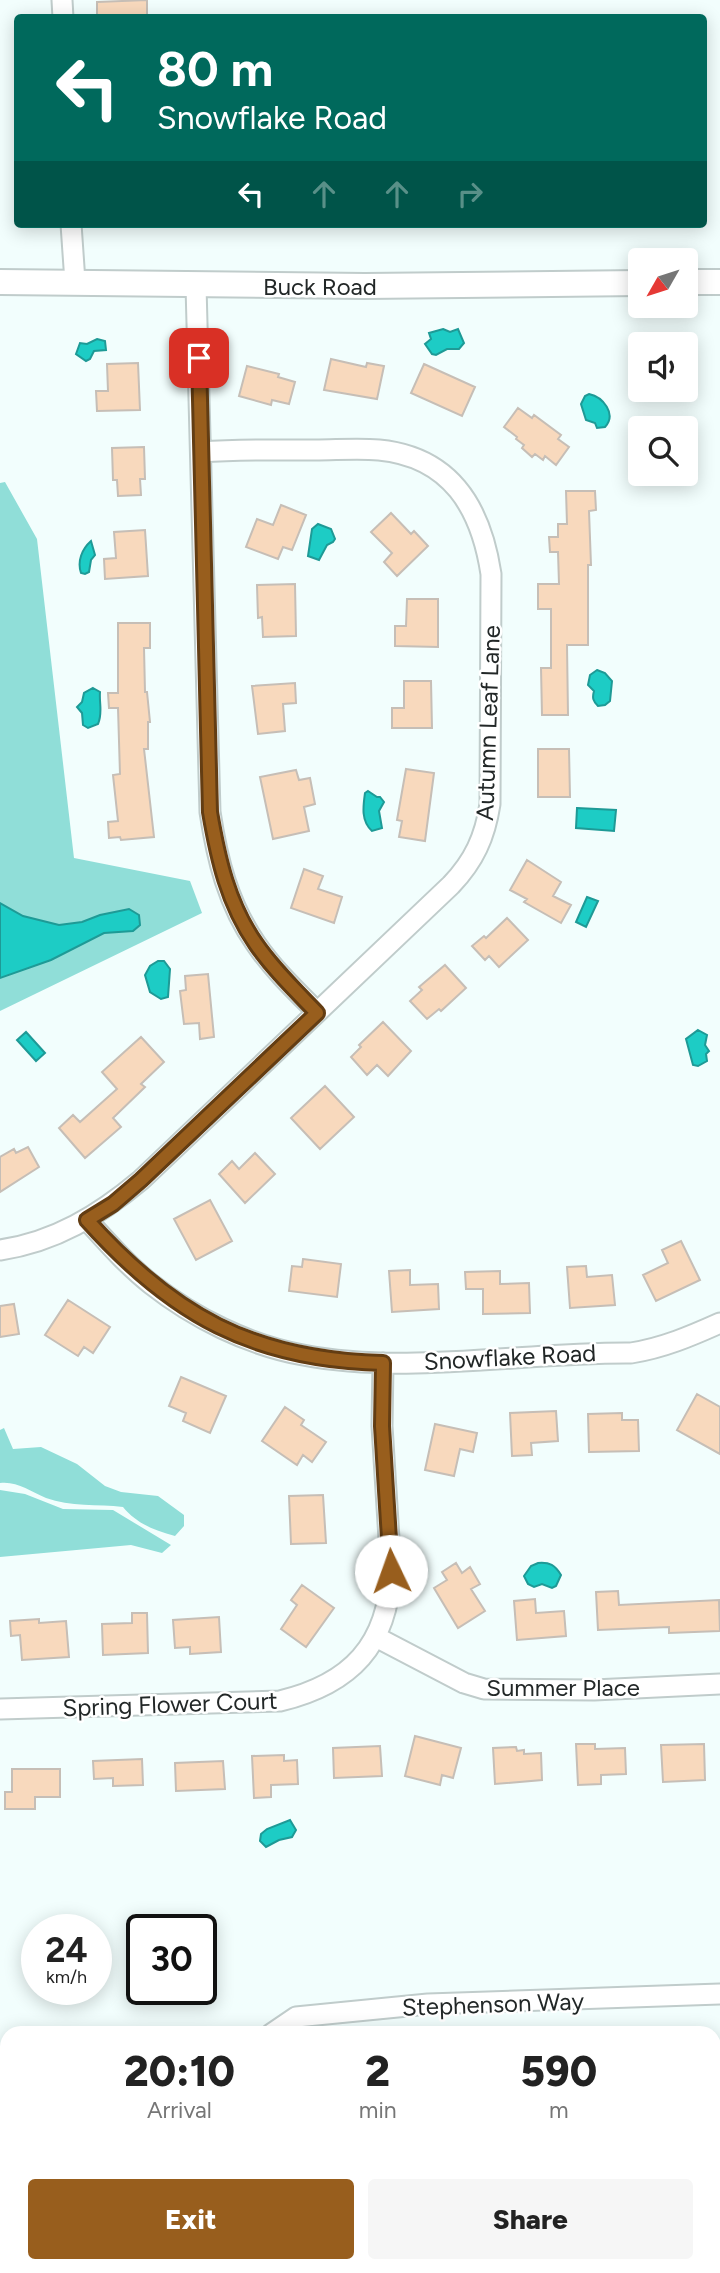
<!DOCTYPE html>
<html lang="en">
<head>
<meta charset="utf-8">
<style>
  body { margin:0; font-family:Figtree,sans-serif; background:#f6f6f6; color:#222; height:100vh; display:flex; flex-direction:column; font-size:26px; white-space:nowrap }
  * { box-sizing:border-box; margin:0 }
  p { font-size:23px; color:#767676 }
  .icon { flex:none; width:38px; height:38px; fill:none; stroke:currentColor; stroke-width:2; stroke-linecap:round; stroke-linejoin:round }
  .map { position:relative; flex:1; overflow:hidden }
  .sheet { position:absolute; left:0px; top:2026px; width:721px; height:247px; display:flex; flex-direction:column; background:#fff; border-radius:21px 21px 0 0; box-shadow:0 4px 18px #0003 }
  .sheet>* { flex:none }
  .guide { position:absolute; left:14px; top:14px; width:693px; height:214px; border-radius:7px; box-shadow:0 4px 18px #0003; background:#00695c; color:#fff; overflow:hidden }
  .needle { width:46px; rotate:231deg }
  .fabs { position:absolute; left:628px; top:248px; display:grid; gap:14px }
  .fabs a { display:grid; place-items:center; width:70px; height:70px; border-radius:7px; background:#fff; box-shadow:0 4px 18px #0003; font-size:35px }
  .speed { position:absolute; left:21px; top:1914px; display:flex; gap:14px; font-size:35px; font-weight:700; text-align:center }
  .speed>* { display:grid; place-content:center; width:91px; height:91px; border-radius:50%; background:#fff; box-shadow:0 4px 18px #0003; line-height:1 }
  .speed small { font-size:18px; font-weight:400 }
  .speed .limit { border:4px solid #111; border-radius:10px; background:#fff; color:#111 }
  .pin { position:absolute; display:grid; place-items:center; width:60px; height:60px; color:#fff; margin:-30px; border-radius:14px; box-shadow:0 4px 10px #0006 }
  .me { position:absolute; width:77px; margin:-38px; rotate:357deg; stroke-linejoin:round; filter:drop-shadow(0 0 5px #0008) }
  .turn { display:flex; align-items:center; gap:24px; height:147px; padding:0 28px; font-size:32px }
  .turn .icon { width:91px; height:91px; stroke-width:2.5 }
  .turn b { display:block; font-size:49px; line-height:60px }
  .lanes { display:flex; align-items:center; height:66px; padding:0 28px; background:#0003; justify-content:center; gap:35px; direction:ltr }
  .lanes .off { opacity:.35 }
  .eta { display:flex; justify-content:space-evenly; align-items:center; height:119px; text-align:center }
  .eta b { font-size:42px; font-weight:800; line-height:49px }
  .primary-button { display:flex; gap:14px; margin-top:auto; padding:14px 28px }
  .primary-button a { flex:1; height:80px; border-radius:7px; background:#985e1d; color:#fff; font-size:28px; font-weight:800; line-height:80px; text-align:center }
  .primary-button a+a { background:#f6f6f6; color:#222 }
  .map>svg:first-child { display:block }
  .green { fill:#90ded8 }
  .water { fill:#1dccc5; stroke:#1e9a96; stroke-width:2 }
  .building { fill:#f8d9bd; stroke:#c6beb6; stroke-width:2 }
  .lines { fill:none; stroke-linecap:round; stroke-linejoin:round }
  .minor-casing { stroke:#c0cccb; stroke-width:23 }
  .tertiary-casing { stroke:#c0cccb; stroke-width:28 }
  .minor { stroke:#fff; stroke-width:19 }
  .tertiary { stroke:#fff; stroke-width:24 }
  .route-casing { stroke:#633d13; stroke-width:18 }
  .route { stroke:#985e1d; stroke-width:12 }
  .labels { text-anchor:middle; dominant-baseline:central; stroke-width:5; stroke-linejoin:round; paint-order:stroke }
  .street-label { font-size:24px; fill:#222727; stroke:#fff }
</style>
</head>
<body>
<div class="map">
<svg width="720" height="2273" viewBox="0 0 720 2273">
  <rect width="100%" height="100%" fill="#f2fefd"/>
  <!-- green -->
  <path class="green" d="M5,482L37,539L74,858L190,881L202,913L0,1011V483Z
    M4,1428L13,1449L41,1447L77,1464L105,1486L121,1492L158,1496L184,1515V1526L175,1536C154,1530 137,1524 123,1507C98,1504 70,1507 46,1498C30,1491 17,1481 0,1483V1430Z
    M0,1490L25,1494L63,1509L113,1510L171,1545L162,1553L131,1545L0,1557Z"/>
  <!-- water -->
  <path class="water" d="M443,329L450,332L458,329L464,343L459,349H447L436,355L432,354L425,344L431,339L429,333Z
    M97,339L105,341L106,350L94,351L90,359L86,361L76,354L80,343L87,344Z
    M589,394C603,397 617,414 605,427L597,428L595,423L586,420L581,404L585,396Z
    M318,524L331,529L335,539L333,542L327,545L319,560L308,556L312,529Z
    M91,541L95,555L91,560L89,572L85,574L81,573C77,561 82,549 91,541Z
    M597,670L605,673L612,681L610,701L605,705L598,706C593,701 592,698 594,691L588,685L590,675Z
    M93,688L100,692C99,704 103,712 98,724L88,728L83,725L82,713L77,707L82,702L84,693Z
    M368,791L377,797H380L384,802L379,811L382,828L372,831C361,821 363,807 365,793Z
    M577,808L616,810L614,831L576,828Z
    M587,897L598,901L586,927L576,922Z
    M0,903L23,916L59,925L82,922L100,915L129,909L139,915L140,925L133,931L104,933L51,960L0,978Z
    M158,961H164L170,969L168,997L161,999L150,992L145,975L150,966Z
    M698,1030L707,1035L705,1045L709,1051L706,1054L707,1061L698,1066L693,1065L686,1039Z
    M26,1032L45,1053L36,1061L17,1040Z
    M538,1563C550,1562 555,1565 561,1575L556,1586L552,1588L542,1584L534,1587L528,1584L524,1576L531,1566Z
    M290,1820L296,1830L292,1837L279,1840L266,1847L260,1841L261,1834L267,1829Z"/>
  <!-- building -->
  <path class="building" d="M147,0V18H97V2Z
    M331,359L366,367L367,363L384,366L377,399L324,390Z
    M138,363L140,410L97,411L96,391H108L107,364Z
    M424,364L475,387L462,416L411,393Z
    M247,366L279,374L278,377L295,382L289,404L272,400L271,405L239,396Z
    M518,408L532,418L534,415L561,435L558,439L569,447L556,465L545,456L543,460L535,454L532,457L522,448L524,445L516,439L517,437L504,427Z
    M144,447L145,479H140L141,495L118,496L117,480H113L112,448Z
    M566,491H595L596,510L589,511L591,565H588V645H567L568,715H542L541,668H551V609H538V584H559L558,552H550L549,537H558V524H567Z
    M281,505L306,515L292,550L283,547L278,559L246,547L257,519L273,525Z
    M391,513L411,534L414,531L428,546L397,576L384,562L392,553L371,532Z
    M145,530L148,576L105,579L104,559L116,558L114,532Z
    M295,584L296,636L263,637L262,617L258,618L257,585Z
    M407,599H438V647L395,646V626H406Z
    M118,623H150V648H144L145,692H147L150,722H148V749H144L154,837L121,840L120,837L109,838L108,822L118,821L113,775L120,774L118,708H109L108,693H118Z
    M404,681H431L432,728H392V708H404Z
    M295,683L296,703L283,704L285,731L258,734L252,686Z
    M538,749H569L570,797H538Z
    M406,769L434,773L425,841L399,837L402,821L397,820Z
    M296,770L299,780L310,778L315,804L304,807L309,831L273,839L260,777Z
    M527,860L561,882L553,896L571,905L561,923L524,902L527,899L510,890Z
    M304,869L323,876L318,889L342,897L334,923L291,908Z
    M507,918L528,940L499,967L489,956L485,960L472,946L484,936L486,938Z
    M445,965L466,988L441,1011L439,1009L427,1019L410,1001L422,990L419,987Z
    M208,974L214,1037L200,1039L199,1023L184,1024L180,991L186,990L185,976Z
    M383,1022L411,1051L388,1076L377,1065L367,1075L351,1057L361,1047L359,1045Z
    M141,1037L164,1062L141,1084L145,1087L113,1118L121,1127L85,1158L59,1128L73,1115L80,1122L117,1089L102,1072Z
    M325,1086L354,1117L320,1149L291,1118Z
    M28,1147L39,1167L0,1192V1157L14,1149L16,1153Z
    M255,1153L275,1174L245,1203L219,1174L232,1161L239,1169Z
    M210,1200L232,1241L196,1260L174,1219Z
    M681,1241L700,1280L656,1301L643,1275L668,1263L662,1250Z
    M303,1259L341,1264L337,1297L289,1291L292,1266L302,1267Z
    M586,1266L587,1277L612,1275L615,1305L570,1308L567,1267Z
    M410,1270V1285L438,1284L439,1309L392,1312L389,1271Z
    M500,1271V1284L529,1283L530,1313L483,1314V1289H466L465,1272Z
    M68,1300L110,1327L93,1353L84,1347L78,1356L45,1335Z
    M14,1304L19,1334L0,1337V1306Z
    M181,1377L226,1396L210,1433L183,1421L186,1413L169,1406Z
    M697,1394L720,1407V1454L677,1430Z
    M285,1407L304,1420L301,1425L326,1442L312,1462L303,1455L297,1465L262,1441Z
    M556,1411L558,1441L531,1443L532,1455L512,1456L510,1413Z
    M622,1413V1420H638L639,1451L589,1452L588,1414Z
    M435,1424L477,1433L473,1452L460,1449L454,1476L425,1470Z
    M323,1495L326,1543L291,1544L289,1496Z
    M456,1563L462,1573L470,1567L480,1584L471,1589L485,1611L458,1628L434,1588L447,1580L442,1572Z
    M302,1585L334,1608L306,1647L281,1629L297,1605L291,1600Z
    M618,1591L619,1605L719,1600L720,1631L669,1633V1627L598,1630L596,1592Z
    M535,1599L536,1613L564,1611L566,1636L517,1640L514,1601Z
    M132,1613H147L148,1653L103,1655L102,1624L132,1623Z
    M219,1617L221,1652L190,1654V1647L175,1648L173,1620Z
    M39,1619V1623L66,1621L69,1657L22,1660L20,1635L11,1636L10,1621Z
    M415,1736L461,1748L453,1778L442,1775L440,1785L405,1776Z
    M576,1744H595V1749L625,1748L626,1774L601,1775V1784L578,1785Z
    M704,1744L705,1780L663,1782L661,1745Z
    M380,1746L382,1776L334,1778L333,1748Z
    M516,1747L517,1751L524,1750V1754L541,1753L542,1780L495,1784L493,1748Z
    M284,1755V1761L297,1760L298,1784L271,1785V1797L254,1798L252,1756Z
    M142,1759L143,1785L113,1786V1778L94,1779L93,1761Z
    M223,1761L225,1789L176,1791L175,1763Z
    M12,1769H60V1797H35V1809H5V1792H12Z"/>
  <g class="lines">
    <defs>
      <path id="minor" d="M62,0L63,18
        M71,224L75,282
        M196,286L210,812C217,859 228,904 256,944C273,969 296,991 317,1012
        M87,1220C107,1242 127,1265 151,1284C194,1318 248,1345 303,1355C407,1375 524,1352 631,1353C663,1348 691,1336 720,1323
        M0,1250C55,1242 99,1215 141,1180L451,885C474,861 485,837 490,804L491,574C481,508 451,457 379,450C358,448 336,450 315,450C277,450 240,449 202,452
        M376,1637L464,1683L484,1689L594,1690L720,1684
        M0,1709L280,1701C351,1684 388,1645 391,1571L382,1426L383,1363
        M271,2034L296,2017L428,2004L720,1994
        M221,2273V2266"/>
      <path id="tertiary" d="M0,282L365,286L640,283
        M686,282H720"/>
    </defs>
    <!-- minor casing -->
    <use href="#minor" class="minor-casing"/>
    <!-- tertiary casing -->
    <use href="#tertiary" class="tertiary-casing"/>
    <!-- minor -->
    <use href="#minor" class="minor"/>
    <!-- tertiary -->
    <use href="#tertiary" class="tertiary"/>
  </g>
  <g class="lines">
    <defs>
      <path id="route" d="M199,358L210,812C218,859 228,904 256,944C273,969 296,991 317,1013L141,1180L113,1204L87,1220C172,1315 253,1360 383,1363L382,1426L391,1571"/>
    </defs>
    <!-- route casing -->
    <use href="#route" class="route-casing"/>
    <!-- route -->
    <use href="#route" class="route"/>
  </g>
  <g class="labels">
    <!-- street labels -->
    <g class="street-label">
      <text x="320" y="286">Buck Road</text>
      <text transform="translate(488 723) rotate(-88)">Autumn Leaf Lane</text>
      <text transform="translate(510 1357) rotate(-3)">Snowflake Road</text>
      <text x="563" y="1687">Summer Place</text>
      <text transform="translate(170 1704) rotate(-2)">Spring Flower Court</text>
      <text transform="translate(493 2004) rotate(-2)">Stephenson Way</text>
    </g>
  </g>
</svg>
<div class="fabs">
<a><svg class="needle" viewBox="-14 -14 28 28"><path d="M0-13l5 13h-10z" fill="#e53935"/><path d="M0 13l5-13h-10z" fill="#767676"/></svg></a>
<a><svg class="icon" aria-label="sound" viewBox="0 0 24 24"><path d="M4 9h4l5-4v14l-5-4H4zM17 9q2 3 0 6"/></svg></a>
<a><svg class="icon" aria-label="search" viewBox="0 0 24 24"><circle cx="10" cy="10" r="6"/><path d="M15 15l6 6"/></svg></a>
</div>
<div class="speed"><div>24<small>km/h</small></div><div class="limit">30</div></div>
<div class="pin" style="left:199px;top:358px;background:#d93025"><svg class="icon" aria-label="arrive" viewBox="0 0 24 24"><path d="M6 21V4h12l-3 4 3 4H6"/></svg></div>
<svg class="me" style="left:391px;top:1571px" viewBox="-20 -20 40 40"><circle r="19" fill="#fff"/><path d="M0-13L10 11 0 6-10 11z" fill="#985e1d"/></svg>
<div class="guide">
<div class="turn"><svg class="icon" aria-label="left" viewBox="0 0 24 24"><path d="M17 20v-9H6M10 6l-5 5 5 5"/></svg><div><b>80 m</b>Snowflake Road</div></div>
<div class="lanes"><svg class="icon" aria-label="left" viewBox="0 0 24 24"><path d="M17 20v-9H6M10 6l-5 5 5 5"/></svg><svg class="icon off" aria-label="ahead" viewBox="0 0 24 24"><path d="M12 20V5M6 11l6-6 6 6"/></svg><svg class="icon off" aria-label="ahead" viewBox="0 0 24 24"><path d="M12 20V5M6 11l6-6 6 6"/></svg><svg class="icon off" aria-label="right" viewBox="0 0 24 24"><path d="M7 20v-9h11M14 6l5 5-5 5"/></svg></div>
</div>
<section class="sheet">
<div class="eta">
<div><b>20:10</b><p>Arrival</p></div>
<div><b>2</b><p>min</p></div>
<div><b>590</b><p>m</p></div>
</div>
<div class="primary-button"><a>Exit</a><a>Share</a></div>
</section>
</div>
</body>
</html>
